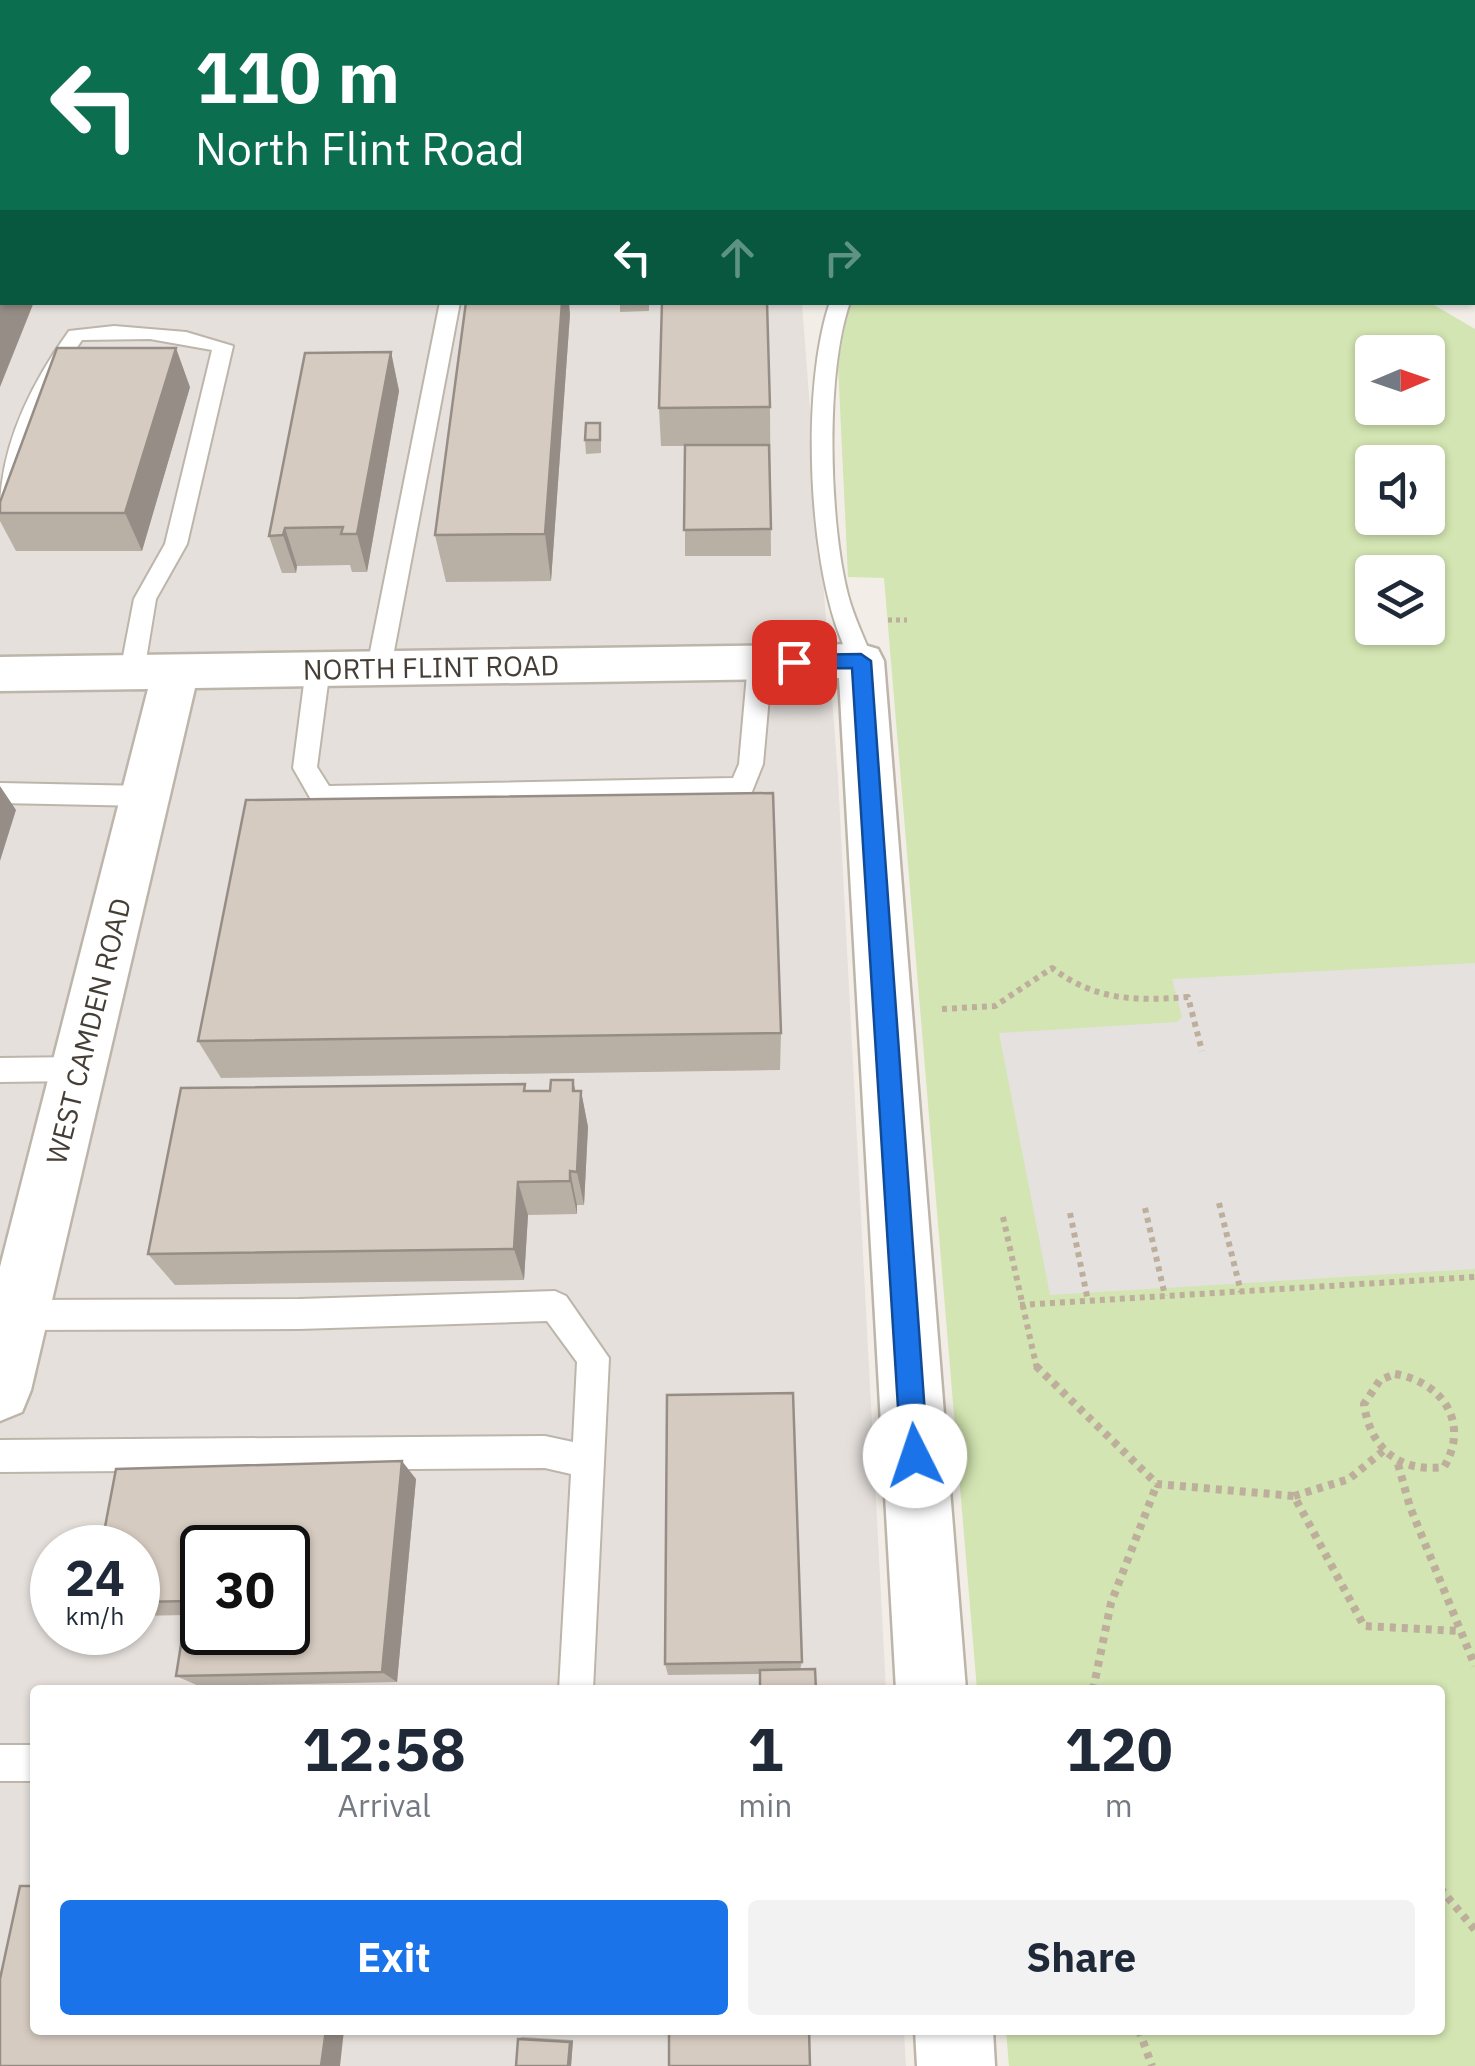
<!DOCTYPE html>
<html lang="en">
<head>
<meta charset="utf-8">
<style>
  body { margin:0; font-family:"IBM Plex Sans",sans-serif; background:#f2f2f3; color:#1f2937; height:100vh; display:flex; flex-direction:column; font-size:38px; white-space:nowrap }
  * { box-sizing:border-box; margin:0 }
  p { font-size:32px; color:#747a83 }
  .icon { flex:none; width:55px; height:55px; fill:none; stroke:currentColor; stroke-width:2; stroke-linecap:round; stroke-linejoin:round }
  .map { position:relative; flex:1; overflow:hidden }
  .drawer { position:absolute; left:30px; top:1685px; width:1415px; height:350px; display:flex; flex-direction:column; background:#fff; border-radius:10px; box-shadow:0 2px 8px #0004 }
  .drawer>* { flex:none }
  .hud { position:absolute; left:0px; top:0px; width:1475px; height:305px; box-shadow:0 2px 8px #0004; background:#0b6e4f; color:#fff; overflow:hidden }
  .needle { width:65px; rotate:88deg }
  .tools { position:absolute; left:1355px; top:335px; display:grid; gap:20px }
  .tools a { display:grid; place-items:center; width:90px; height:90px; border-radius:10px; background:#fff; box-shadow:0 2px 8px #0004; font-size:50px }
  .speed { position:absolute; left:30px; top:1525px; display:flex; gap:20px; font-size:50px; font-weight:700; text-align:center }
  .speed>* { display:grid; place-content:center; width:130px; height:130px; border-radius:50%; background:#fff; box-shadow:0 2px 8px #0004; line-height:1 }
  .speed small { font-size:25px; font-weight:400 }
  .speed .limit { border:5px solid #111; border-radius:15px; background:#fff; color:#111 }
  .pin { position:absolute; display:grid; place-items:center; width:85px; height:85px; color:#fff; margin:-42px; border-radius:20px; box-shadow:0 5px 15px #0006 }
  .me { position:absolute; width:110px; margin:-55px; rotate:356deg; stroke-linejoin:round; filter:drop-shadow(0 0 8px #0008) }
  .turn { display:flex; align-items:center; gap:35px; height:210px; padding:0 30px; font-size:45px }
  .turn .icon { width:130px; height:130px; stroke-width:2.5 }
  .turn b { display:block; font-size:70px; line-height:85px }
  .lanes { display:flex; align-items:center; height:95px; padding:0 30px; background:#0003; justify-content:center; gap:50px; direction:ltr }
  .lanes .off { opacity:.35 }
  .eta { display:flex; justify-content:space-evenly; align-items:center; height:170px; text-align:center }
  .eta b { font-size:60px; font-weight:700; line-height:70px }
  .action { display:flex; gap:20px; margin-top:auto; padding:20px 30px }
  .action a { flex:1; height:115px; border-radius:10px; background:#1a73e8; color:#fff; font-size:40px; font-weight:700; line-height:115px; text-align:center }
  .action a+a { background:#f2f2f3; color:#1f2937 }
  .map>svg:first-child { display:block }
  .industrial { fill:#e5e0dc; fill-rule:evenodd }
  .green { fill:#d3e5b2; fill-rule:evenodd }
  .parking { fill:#e4e1df }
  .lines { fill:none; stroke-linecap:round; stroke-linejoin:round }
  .service-casing { stroke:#bdb5aa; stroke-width:4 }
  .minor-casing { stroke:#bdb5aa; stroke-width:5 }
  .path-far3 { stroke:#beaf9c; stroke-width:4; stroke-dasharray:4 4; stroke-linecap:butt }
  .path-far2 { stroke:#beaf9c; stroke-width:5; stroke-dasharray:4 4; stroke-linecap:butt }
  .path-far1 { stroke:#beaf9c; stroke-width:6; stroke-dasharray:5 5; stroke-linecap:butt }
  .path { stroke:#beaf9c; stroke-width:8; stroke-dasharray:6 6; stroke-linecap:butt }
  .service { fill:#fff; fill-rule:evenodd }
  .minor { fill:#fff; fill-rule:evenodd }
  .wall { fill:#b8afa5 }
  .shaded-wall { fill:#968e86 }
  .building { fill:#d6cbc0; stroke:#968e86; stroke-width:2.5; fill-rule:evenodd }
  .route { fill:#1a73e8; stroke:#114b97; stroke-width:2.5 }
  .labels { text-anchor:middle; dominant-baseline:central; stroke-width:8; stroke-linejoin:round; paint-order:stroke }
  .street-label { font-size:28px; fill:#453e36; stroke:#fff }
</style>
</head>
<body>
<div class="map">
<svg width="1475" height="2066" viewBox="0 0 1475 2066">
  <rect width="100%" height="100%" fill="#f2eee7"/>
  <!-- industrial -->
  <path class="industrial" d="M0,191L2,302L802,303L838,777L886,1690H35V2030H904L906,2066H0ZM52,1548H138V1632H52ZM202,1548H288V1632H202Z"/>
  <!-- green -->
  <path class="green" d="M1231,0H1475V133L1472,2Z
    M1429,302L1475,329V2066H1009L1006,2030H1440V1690H977L884,578L848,577L838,364L849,305L844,303ZM1372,352H1428V408H1372ZM1372,462H1428V518H1372ZM1372,572H1428V628H1372Z"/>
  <!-- parking -->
  <path class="parking" d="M1475,963V1269L1050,1295L999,1033L1177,1022L1182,1017L1172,979Z"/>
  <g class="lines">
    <defs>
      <path id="service" d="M440,302H460L391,667L379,676L367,667Z
        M830,302H850C825,374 829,521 848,595C854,618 865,639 873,661L861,670C847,665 846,652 841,639C808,557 801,387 830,302Z
        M114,326L186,332L233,346L187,544L156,599L144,672L132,681L120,672L134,599L165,544L212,350L150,339L82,340L55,380L11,505L0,512C0,445 31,384 69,331Z
        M760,654L772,663L763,764L751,794L742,797L322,806L313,803L293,768L306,668L318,659L330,668L317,767L329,786L733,778L739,764L748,663Z
        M0,783L146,786L158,796L146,806L0,803Z
        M78,1057L88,1060L92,1069L88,1078L78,1081L0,1082V1058Z
        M555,1291L566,1296L609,1358L593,1690H559L571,1474L545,1468L0,1472V1440L545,1436L573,1442L577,1362L547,1321L299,1329L19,1330L8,1325L4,1315L8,1305L19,1300L299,1299Z
        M0,1745H35V1781H0Z"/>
      <path id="minor" d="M861,644L878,649L884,661L966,1690H896L839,678L195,688L31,1390L22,1412L0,1421V1267L148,689L0,691V657Z
        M915,2030H993L995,2066H917Z"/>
    </defs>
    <!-- service casing -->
    <use href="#service" class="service-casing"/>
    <!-- minor casing -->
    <use href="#minor" class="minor-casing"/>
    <!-- path-far3 -->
    <path class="path-far3" d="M389,0L396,2"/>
    <!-- path-far2 -->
    <path class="path-far2" d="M888,620H907"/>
    <!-- path-far1 -->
    <path class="path-far1" d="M942,1009L995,1006L1052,968C1096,1001 1135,1001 1188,997L1202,1051
      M1219,1203L1241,1292
      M1145,1208L1165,1296
      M1070,1213L1088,1301
      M1003,1217L1037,1369
      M1020,1305L1475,1277"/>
    <!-- path -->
    <path class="path" d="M1036,1366L1157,1484L1294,1496L1364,1626L1459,1631
      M1395,1374C1443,1382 1470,1423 1444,1467C1399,1473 1370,1448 1364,1404L1380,1380Z
      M1398,1464L1410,1507L1475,1666
      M1294,1496L1349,1479L1383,1451
      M1093,1690L1111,1603L1157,1484
      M1440,1888L1475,1930
      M1139,2030L1152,2066"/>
    <!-- service -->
    <use href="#service" class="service"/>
    <!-- minor -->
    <use href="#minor" class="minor"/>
  </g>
  <!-- wall -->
  <path class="wall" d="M620,302H649V311L620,312Z
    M570,314L551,581L446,582L435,535Z
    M391,352L399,391L367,572H352L350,565L297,566L296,573H282L269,536Z
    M190,387L142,551H16L0,521V502Z
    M770,407L771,556H685V446H661L659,408Z
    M601,437V453L586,454L585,440Z
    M781,1033L780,1070L221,1078L198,1041Z
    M573,1080L575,1091H581L588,1127L584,1205H577V1214L528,1215L524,1280L175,1285L148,1254L527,1091H550Z
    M416,1479L397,1682L199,1686L176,1676L185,1615L138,1616V1548Z
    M802,1662L800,1670L760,1674L668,1675L665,1664Z
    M522,2037L573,2040L571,2066H516L518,2039Z"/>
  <!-- shaded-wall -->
  <path class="shaded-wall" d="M2,277V302H34L0,387V283Z
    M562,302H569L570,314L551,581L545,534Z
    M176,348L190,387L142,551L125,513Z
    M391,352L399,391L367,572L357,534Z
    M285,528L297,566L296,573L283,535Z
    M0,786L16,810L0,861Z
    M573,1080L580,1114L581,1091L588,1127L584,1205L577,1172Z
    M570,1171L577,1205V1214L570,1181Z
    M518,1182L528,1215L524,1280L514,1249Z
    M402,1461L416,1479L397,1682L382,1672Z
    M326,2030H344L340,2066H321Z
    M573,2040L571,2066H568L570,2042Z"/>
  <!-- building -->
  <path class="building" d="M0,205H2V277L0,283Z
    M466,302H562L545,534L435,535Z
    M662,302H767L770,407L659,408Z
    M57,348H176L125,513H0V502Z
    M391,352L357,534H341L343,527L285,528L283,535L269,536L305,353Z
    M586,423H600V440H585Z
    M685,445H769L771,529L684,530Z
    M773,793L781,1033L198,1041L246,800Z
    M551,1080H573V1091H581L577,1172L570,1171V1181L518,1182L514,1249L148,1254L181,1088L525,1084L524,1091H550Z
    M793,1393L802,1662L665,1664L667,1395Z
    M402,1461L382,1672L176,1676L188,1601L138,1602V1548H101L116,1469ZM202,1548H288V1632H202Z
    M815,1669L816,1690H760V1670Z
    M20,1886H35V2030H326L321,2066H0V1979Z
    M669,2030H809L810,2066H669Z
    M518,2039L570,2042L568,2066H516Z"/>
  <!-- route -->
  <path class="route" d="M861,654L871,661L928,1456L924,1465L915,1469L905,1465L901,1456L852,668L794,669L784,662L794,655Z"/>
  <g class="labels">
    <!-- street labels -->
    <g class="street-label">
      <text transform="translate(431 667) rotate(-1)">NORTH FLINT ROAD</text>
      <text transform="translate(88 1031) rotate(-76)">WEST CAMDEN ROAD</text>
    </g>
  </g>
</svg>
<div class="tools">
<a><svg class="needle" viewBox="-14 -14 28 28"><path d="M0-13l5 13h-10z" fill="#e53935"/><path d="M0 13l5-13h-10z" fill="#747a83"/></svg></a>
<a><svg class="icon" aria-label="sound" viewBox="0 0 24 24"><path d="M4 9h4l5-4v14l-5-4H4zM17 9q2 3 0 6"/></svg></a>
<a><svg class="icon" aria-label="layers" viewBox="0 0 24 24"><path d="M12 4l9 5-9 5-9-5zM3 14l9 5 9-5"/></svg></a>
</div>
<div class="speed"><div>24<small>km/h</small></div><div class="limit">30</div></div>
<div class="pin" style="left:794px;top:662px;background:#d93025"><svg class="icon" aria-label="arrive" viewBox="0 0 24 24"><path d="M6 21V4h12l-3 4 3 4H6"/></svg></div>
<svg class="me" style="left:915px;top:1456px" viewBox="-20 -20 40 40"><circle r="19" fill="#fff"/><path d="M0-13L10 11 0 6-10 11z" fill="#1a73e8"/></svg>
<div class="hud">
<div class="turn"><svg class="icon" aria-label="left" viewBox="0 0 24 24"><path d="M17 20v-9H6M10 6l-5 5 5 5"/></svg><div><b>110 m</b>North Flint Road</div></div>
<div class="lanes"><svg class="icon" aria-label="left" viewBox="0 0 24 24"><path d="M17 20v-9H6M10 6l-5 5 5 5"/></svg><svg class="icon off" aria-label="ahead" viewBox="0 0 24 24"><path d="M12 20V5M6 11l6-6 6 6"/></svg><svg class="icon off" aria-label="right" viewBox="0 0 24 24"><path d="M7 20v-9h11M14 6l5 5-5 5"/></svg></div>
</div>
<section class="drawer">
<div class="eta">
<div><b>12:58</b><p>Arrival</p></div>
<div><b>1</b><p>min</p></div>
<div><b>120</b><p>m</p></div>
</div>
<div class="action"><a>Exit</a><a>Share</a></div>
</section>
</div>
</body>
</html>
